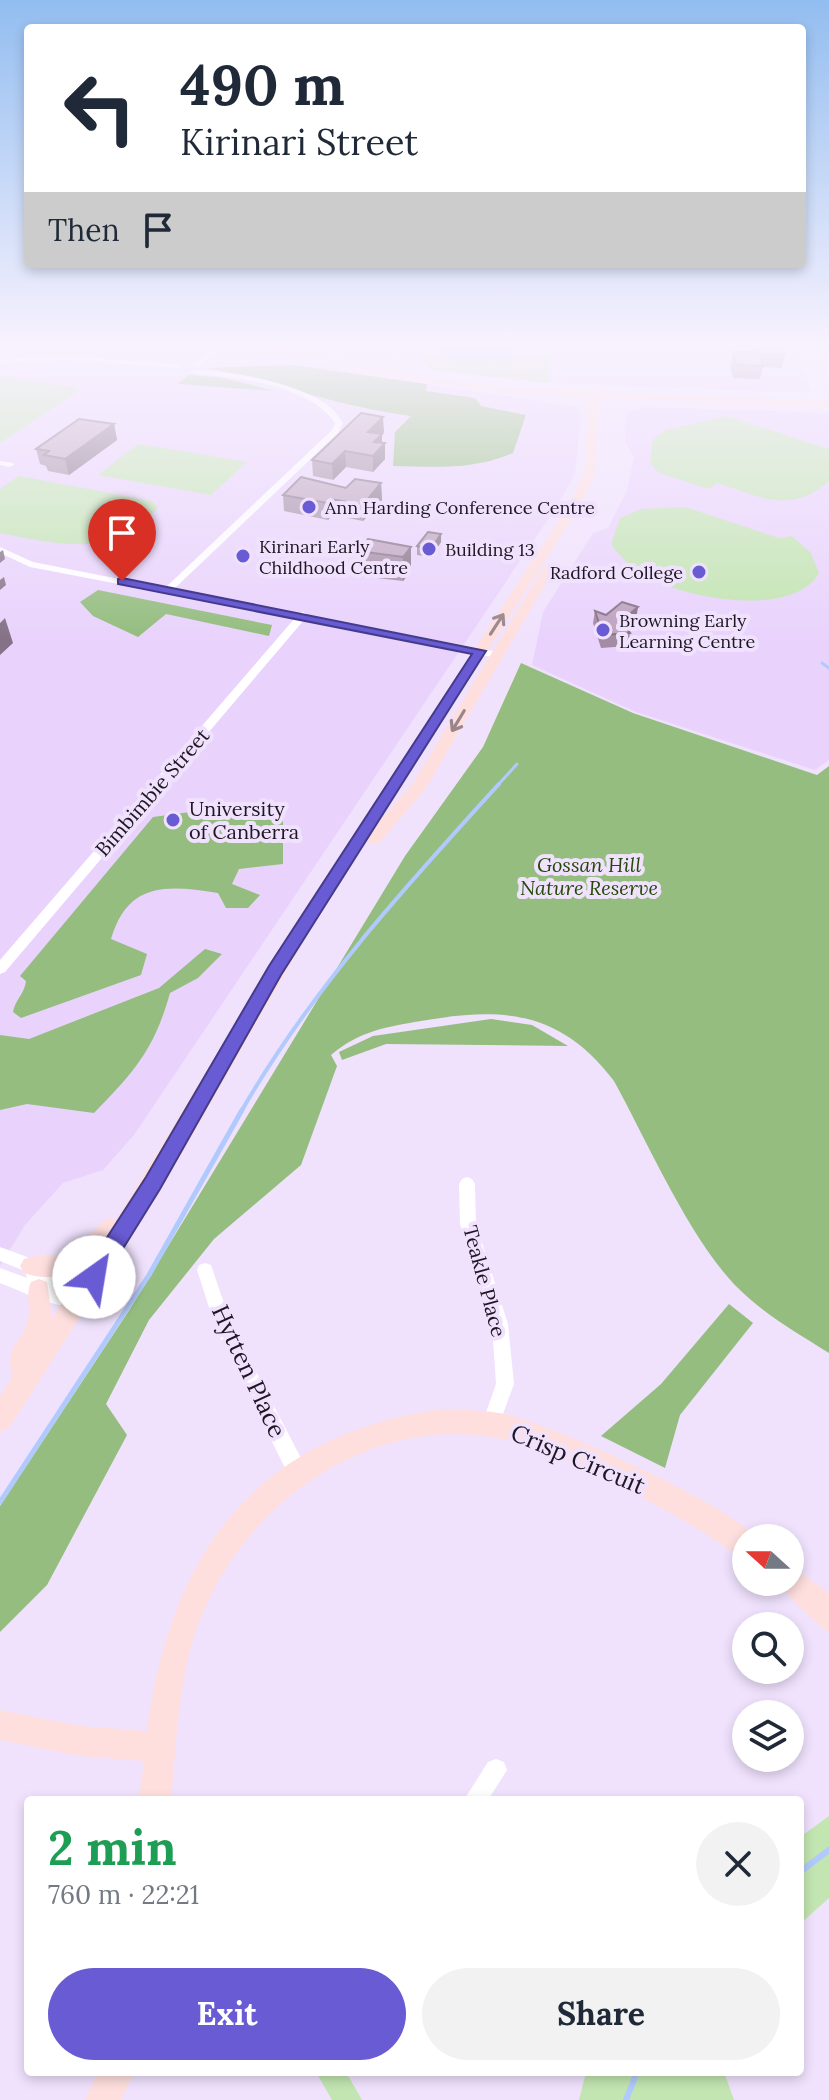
<!DOCTYPE html>
<html lang="en">
<head>
<meta charset="utf-8">
<style>
  body { margin:0; font-family:Lora,serif; background:#f2f2f3; color:#1f2937; height:100vh; display:flex; flex-direction:column; font-size:30px; white-space:nowrap }
  * { box-sizing:border-box; margin:0 }
  p { font-size:26px; color:#747a83 }
  .icon { flex:none; width:44px; height:44px; fill:none; stroke:currentColor; stroke-width:2; stroke-linecap:round; stroke-linejoin:round }
  .map { position:relative; flex:1; overflow:hidden }
  .details { position:absolute; left:24px; top:1796px; width:780px; height:280px; display:flex; flex-direction:column; background:#fff; border-radius:8px; box-shadow:0 4px 12px #0003 }
  .details>* { flex:none }
  .top-card { position:absolute; left:24px; top:24px; width:782px; height:244px; border-radius:8px; box-shadow:0 4px 12px #0003; background:#fff; color:#1f2937; overflow:hidden }
  .needle { width:52px; rotate:291deg }
  .tools { position:absolute; left:732px; top:1524px; display:grid; gap:16px }
  .tools a { display:grid; place-items:center; width:72px; height:72px; border-radius:50%; background:#fff; box-shadow:0 4px 12px #0003; font-size:40px }
  .pin { position:absolute; display:grid; place-items:center; width:68px; height:68px; color:#fff; margin:-82px -34px; border-radius:50% 50% 50% 0; rotate:-45deg; box-shadow:0 0 8px #0007 }
  .pin .icon { rotate:45deg }
  .me { position:absolute; width:88px; margin:-44px; rotate:32deg; stroke-linejoin:round; filter:drop-shadow(0 0 6px #0008) }
  .turn { display:flex; align-items:center; gap:28px; height:168px; padding:0 24px; font-size:36px }
  .turn .icon { width:104px; height:104px; stroke-width:2.5 }
  .turn b { display:block; font-size:56px; line-height:68px }
  .then { display:flex; align-items:center; height:76px; padding:0 24px; background:#0003; gap:16px; font-size:30px }
  .round { display:grid; place-items:center; flex:none; width:84px; height:84px; border-radius:42px; background:#f2f2f3 }
  .headline { display:flex; align-items:center; justify-content:space-between; height:136px; padding:0 24px }
  h1 { font-size:48px; font-weight:800; line-height:60px; color:#1e9e55 }
  .primary-button { display:flex; gap:16px; margin-top:auto; padding:16px 24px }
  .primary-button a { flex:1; height:92px; border-radius:48px; background:#685bd4; color:#fff; font-size:32px; font-weight:800; line-height:92px; text-align:center }
  .primary-button a+a { background:#f2f2f3; color:#1f2937 }
  .map>svg:first-child { display:block }
  .built { fill:#e9d3fc }
  .green { fill:#c2e5b1 }
  .forest { fill:#94bd7f }
  .water { fill:#b1cafd }
  .lines { fill:none; stroke-linecap:round; stroke-linejoin:round }
  .stream-far3 { stroke:#b1cafd; stroke-width:3 }
  .stream-far2 { stroke:#b1cafd; stroke-width:4 }
  .stream-far1 { stroke:#b1cafd; stroke-width:5 }
  .stream { stroke:#b1cafd; stroke-width:6 }
  .street { fill:#fff; fill-rule:evenodd }
  .secondary { fill:#fedfde; fill-rule:evenodd }
  .wall { fill:#a38ca4 }
  .shaded-wall { fill:#857286 }
  .building { fill:#bea3bf; stroke:#857286; stroke-width:2 }
  .oneway { stroke:#99858a }
  .route { fill:#685bd4; stroke:#443b8a; stroke-width:2 }
  .poi-dot { fill:#685bd4; stroke:#f0e2fd; stroke-width:3 }
  .labels { text-anchor:middle; dominant-baseline:central; stroke-width:8; stroke-linejoin:round; paint-order:stroke }
  .far-poi-label { font-size:18px; fill:#1e1723; stroke:#f0e2fd; text-anchor:start }
  .street-label { font-size:20px; fill:#1e1723; stroke:#f0e2fd }
  .poi-label { font-size:20px; fill:#1e1723; stroke:#f0e2fd; text-anchor:start }
  .park-label { font-size:20px; font-style:italic; fill:#244907; stroke:#f0e2fd }
  .near-street-label { font-size:24px; fill:#1e1723; stroke:#f0e2fd }
</style>
</head>
<body>
<div class="map">
<svg width="829" height="2100" viewBox="0 0 829 2100">
  <rect width="100%" height="100%" fill="#f0e2fd"/>
  <!-- built -->
  <path class="built" d="M0,344H241L361,375L577,406L581,417L575,474L557,506L134,1135L103,1170L63,1183L25,1225L0,1266Z
    M617,344H797L811,393L549,383L551,350Z
    M644,407L829,413V760L815,770L636,712L532,665L543,612L593,533L608,528L627,490L634,457L625,442L626,413Z"/>
  <!-- green -->
  <path class="green" d="M307,344H409C378,368 342,354 307,344Z
    M441,344H551L549,383L432,370L421,360Z
    M0,376L81,389L0,443Z
    M727,416L829,449V481C790,515 761,497 717,483L709,489L659,473L650,463L653,439L666,430Z
    M138,444L247,462L211,495L98,475Z
    M19,476L152,501L158,508C116,560 57,544 0,533V489Z
    M685,507L779,538L792,536L811,553L819,573C793,619 685,598 647,577C631,568 621,558 611,544L620,518L641,509Z
    M829,1816V1898L800,1924V1837Z
    M316,2072H346L362,2100H332Z
    M586,2072H724L734,2100H579Z"/>
  <!-- forest -->
  <path class="forest" d="M292,365L427,384L426,391L475,398L481,406L526,415L513,453C473,470 436,467 393,466L395,432L411,416C341,407 276,383 208,368Z
    M189,375L224,378L275,391L178,384Z
    M98,590L272,625L269,636L166,614L138,637L93,616L80,602Z
    M521,663L633,713L817,775L829,766V1353C797,1333 765,1315 738,1288C691,1242 647,1141 614,1081C560,1010 503,1007 421,1021C386,1027 359,1031 331,1055L337,1066L301,1165L214,1239L149,1320L106,1404L127,1435L47,1585L0,1632V1506L130,1309L405,856L483,747Z
    M250,804L263,805L283,815V864L239,869L232,884L260,895L248,908H226L218,893C168,885 128,881 111,939L147,954L141,975L21,1018L13,1012C15,1000 25,993 26,981L20,976L153,817Z
    M205,949L222,954L198,978L170,993C154,1050 134,1072 94,1113L27,1104L0,1110V1035L29,1039L159,988Z
    M491,1019L532,1025L568,1046L386,1044L342,1060L339,1052L373,1036Z
    M729,1304L753,1323L680,1415L665,1468L601,1436L661,1384Z"/>
  <!-- water -->
  <path class="water" d="M423,344H523L530,345L509,351L511,361L452,360Z"/>
  <g class="lines">
    <!-- stream-far3 -->
    <path class="stream-far3" d="M822,663L829,668
      M497,786L517,764"/>
    <!-- stream-far2 -->
    <path class="stream-far2" d="M241,1112C310,991 406,886 499,784"/>
    <!-- stream-far1 -->
    <path class="stream-far1" d="M0,1502L149,1275L242,1110"/>
    <!-- stream -->
    <path class="stream" d="M800,1872L829,1850
      M626,2100L637,2072"/>
    <!-- street -->
    <path class="street" d="M219,344H227L198,367H194V365Z
      M68,356L179,364L182,366L179,368L68,360L0,363V359Z
      M191,371C228,369 302,383 331,408C336,412 339,418 343,423L338,433L174,589L299,614L303,612L308,615L497,652L502,655L497,658L304,620L5,972L0,974V960L295,618L30,567L0,553V547L33,562L165,588L332,430L335,423C310,385 236,377 193,374Z
      M0,461L13,463L14,465L10,467L0,465Z
      M467,1177L472,1179L475,1184L476,1224L508,1324L514,1384L497,1430L491,1433L485,1430L482,1424L496,1384L492,1324L460,1224L459,1184L462,1179Z
      M0,1247L38,1261L41,1271C61,1277 77,1280 87,1300L85,1305C62,1313 22,1291 0,1283V1268L27,1278L25,1271L0,1261Z
      M205,1263L211,1265L230,1321L304,1464L306,1471L304,1478L297,1480L290,1478L216,1329L197,1270L199,1265Z
      M496,1759L504,1762L507,1770L488,1800H464L488,1762Z"/>
    <!-- secondary -->
    <path class="secondary" d="M251,344H269L386,371L418,344H428L396,372L512,388L589,391L594,388L599,392L829,401V407L599,398L596,472L580,506L376,825L412,785L544,566H552L554,570L594,568L600,572L594,576L549,578L426,788L378,844L365,842L319,914L161,1190L9,1428L0,1432V1396L12,1378C5,1342 20,1348 28,1320C31,1307 25,1295 31,1282L39,1279L47,1282L52,1318L85,1268C65,1276 45,1281 24,1273L20,1266L24,1259C39,1253 55,1259 70,1252C87,1244 94,1224 110,1218L116,1220L306,907L568,506L584,472L589,397L512,394L380,376Z
      M442,1409C464,1410 487,1410 509,1415C554,1426 730,1505 757,1538H746V1559C728,1551 712,1537 695,1527C647,1499 577,1462 525,1445C391,1402 252,1491 202,1615C178,1672 177,1739 171,1800H139L144,1761L80,1756L0,1740V1710L80,1726L147,1731C170,1552 257,1435 442,1409Z
      M790,1565L829,1593V1632C823,1630 780,1589 777,1582H790Z
      M98,2072H134L121,2100H85Z"/>
  </g>
  <!-- wall -->
  <path class="wall" d="M750,344H782L785,355L782,368L763,367L760,379L733,378L730,365L733,352H751Z
    M114,424L117,440L69,475L48,471L46,466L40,464L36,449Z
    M384,432L382,434V443L385,459L373,472L346,467L333,480L313,476L312,460Z
    M381,483L382,500L363,521L332,515L328,520L284,511L283,495Z
    M441,542L431,557L417,555V546Z
    M411,547V571L403,581L359,576L358,551Z
    M595,611L606,615L636,620L626,628L630,633L628,646L601,648L593,623Z"/>
  <!-- shaded-wall -->
  <path class="shaded-wall" d="M383,417L384,432L369,447L368,432Z
    M114,424L117,440L69,475L65,459Z
    M382,434V446L385,443V459L373,472V456L374,442Z
    M345,451L346,467L333,480L332,464Z
    M381,483L382,500L363,521V505Z
    M331,499L332,515L328,520L327,503Z
    M441,534V542L431,557V549Z
    M411,547V571L403,581V557Z
    M3,550L5,559L0,563V552Z
    M4,577L6,585L0,590V580Z
    M638,607L636,620L619,634L621,621Z
    M5,618L13,643L0,655V623Z"/>
  <!-- building -->
  <path class="building" d="M755,344H782L785,355L760,354L763,366L736,365L733,352H757Z
    M361,413L383,417L368,432L382,434L374,442L385,443L373,456L345,451L332,464L312,460Z
    M79,419L114,424L65,459L44,455L49,451L36,449Z
    M301,477L346,488L355,479L381,483L363,505L331,499L327,503L283,495Z
    M428,532L441,534L431,549L417,546Z
    M368,539L411,547L403,557L358,551Z
    M622,602L638,607L621,621L630,633L603,635L595,611L606,615Z"/>
  <!-- one-way arrows -->
  <defs><path id="oneway-shaft" d="M-6 0H5M1.5-3L5.5 0L1.5 3" fill="none" stroke-width="1.6" stroke-linecap="round" stroke-linejoin="round" transform="scale(2)"/></defs>
  <g class="oneway">
    <use href="#oneway-shaft" transform="translate(497 624) rotate(-57)"/>
    <use href="#oneway-shaft" transform="translate(458 721) rotate(121)"/>
  </g>
  <!-- sky -->
  <linearGradient id="sky" x2="0" y2="1"><stop stop-color="#92bdf0"/><stop offset="0.54" stop-color="#f8f2fe"/><stop offset="1" stop-color="#f8f2fe" stop-opacity="0"/></linearGradient>
  <rect width="829" height="638" fill="url(#sky)"/>
  <!-- route -->
  <path class="route" d="M122,578L486,651L281,975L160,1189L101,1284L94,1287L86,1284L83,1277L86,1270L146,1177L269,966L472,654L118,584V579Z"/>
  <!-- markers -->
  <g class="poi-dot">
    <circle cx="309" cy="507" r="8"/>
    <circle cx="429" cy="549" r="8"/>
    <circle cx="243" cy="556" r="8"/>
    <circle cx="699" cy="572" r="8"/>
    <circle cx="603" cy="630" r="8"/>
    <circle cx="173" cy="820" r="8"/>
  </g>
  <g class="labels">
    <!-- far-poi labels -->
    <g class="far-poi-label">
      <text x="325" y="507">Ann Harding Conference Centre</text>
      <text x="259" y="546">Kirinari Early<tspan x="259" dy="21">Childhood Centre</tspan></text>
      <text x="445" y="549">Building 13</text>
      <text x="683" y="572" text-anchor="end">Radford College</text>
      <text x="619" y="620">Browning Early<tspan x="619" dy="21">Learning Centre</tspan></text>
    </g>
    <!-- street labels -->
    <g class="street-label">
      <text transform="translate(152 792) rotate(-49)">Bimbimbie Street</text>
      <text transform="translate(485 1281) rotate(75)">Teakle Place</text>
    </g>
    <!-- poi labels -->
    <g class="poi-label">
      <text x="189" y="808">University<tspan x="189" dy="23">of Canberra</tspan></text>
    </g>
    <!-- park labels -->
    <g class="park-label">
      <text x="589" y="864">Gossan Hill<tspan x="589" dy="23">Nature Reserve</tspan></text>
    </g>
    <!-- near-street labels -->
    <g class="near-street-label">
      <text transform="translate(249 1371) rotate(65)">Hytten Place</text>
      <text transform="translate(578 1459) rotate(23)">Crisp Circuit</text>
    </g>
  </g>
</svg>
<div class="tools">
<a><svg class="needle" viewBox="-14 -14 28 28"><path d="M0-13l5 13h-10z" fill="#e53935"/><path d="M0 13l5-13h-10z" fill="#747a83"/></svg></a>
<a><svg class="icon" aria-label="search" viewBox="0 0 24 24"><circle cx="10" cy="10" r="6"/><path d="M15 15l6 6"/></svg></a>
<a><svg class="icon" aria-label="layers" viewBox="0 0 24 24"><path d="M12 4l9 5-9 5-9-5zM3 14l9 5 9-5"/></svg></a>
</div>
<div class="pin" style="left:122px;top:581px;background:#d93025"><svg class="icon" aria-label="arrive" viewBox="0 0 24 24"><path d="M6 21V4h12l-3 4 3 4H6"/></svg></div>
<svg class="me" style="left:94px;top:1277px" viewBox="-20 -20 40 40"><circle r="19" fill="#fff"/><path d="M0-13L10 11 0 6-10 11z" fill="#685bd4"/></svg>
<div class="top-card">
<div class="turn"><svg class="icon" aria-label="left" viewBox="0 0 24 24"><path d="M17 20v-9H6M10 6l-5 5 5 5"/></svg><div><b>490 m</b>Kirinari Street</div></div>
<div class="then">Then<svg class="icon" aria-label="arrive" viewBox="0 0 24 24"><path d="M6 21V4h12l-3 4 3 4H6"/></svg></div>
</div>
<section class="details">
<div class="headline"><div><h1>2 min</h1><p>760 m · 22:21</p></div><a class="round"><svg class="icon" aria-label="close" viewBox="0 0 24 24"><path d="M6 6l12 12M18 6L6 18"/></svg></a></div>
<div class="primary-button"><a>Exit</a><a>Share</a></div>
</section>
</div>
</body>
</html>
